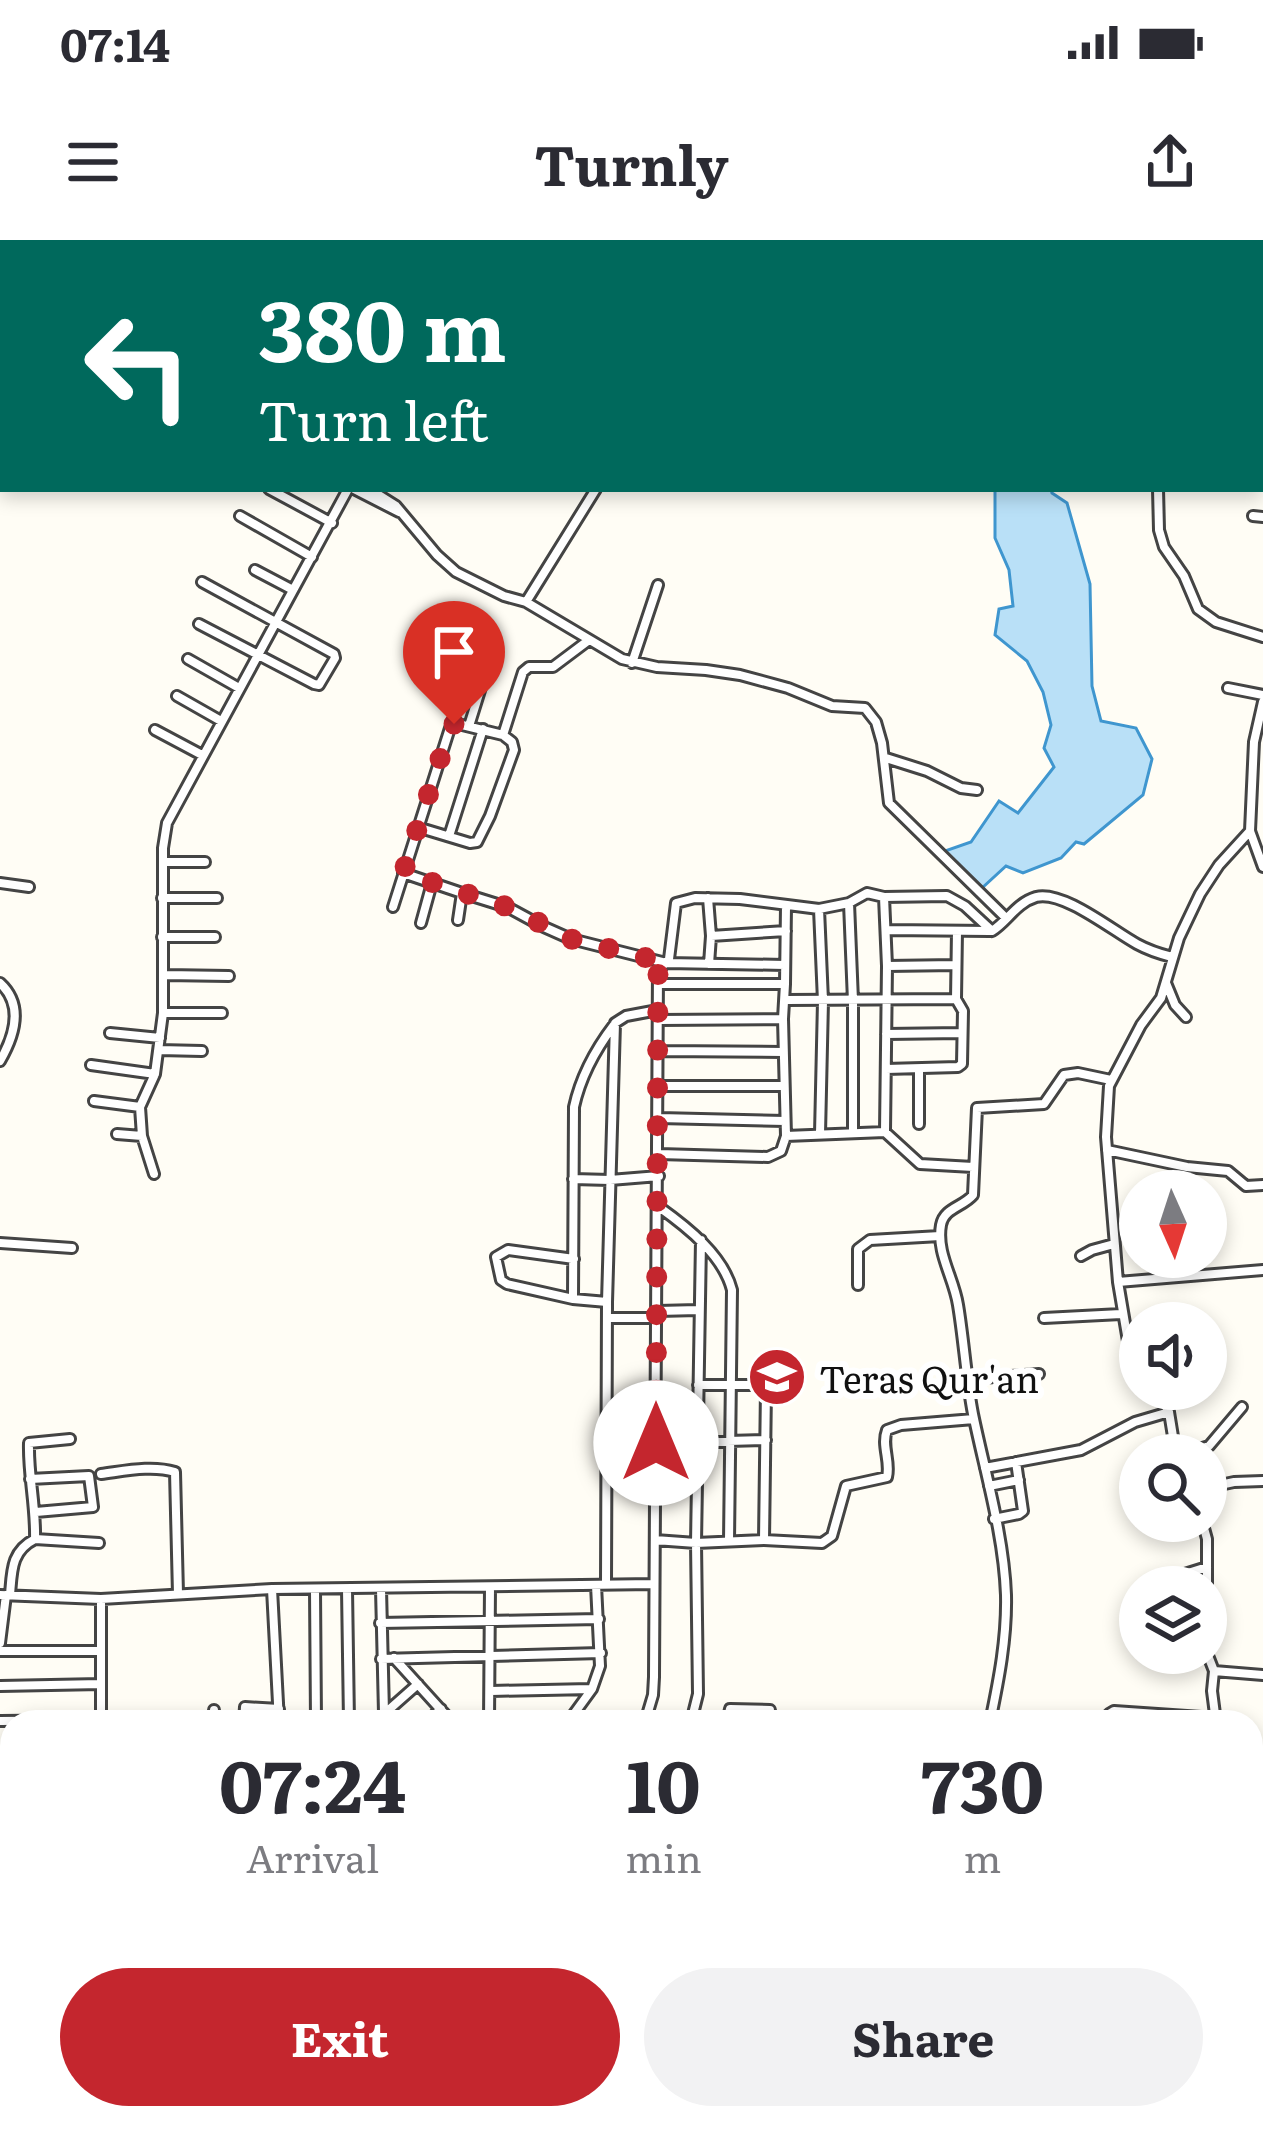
<!DOCTYPE html>
<html lang="en">
<head>
<meta charset="utf-8">
<style>
  body { margin:0; font-family:Literata,serif; background:#f2f2f3; color:#2b2b33; height:100vh; display:flex; flex-direction:column; font-size:45px; white-space:nowrap }
  * { box-sizing:border-box; margin:0 }
  p { font-size:39px; color:#7c7c81 }
  .icon { flex:none; width:66px; height:66px; fill:none; stroke:currentColor; stroke-width:2; stroke-linecap:round; stroke-linejoin:round }
  .map { position:relative; flex:1; overflow:hidden }
  .sheet { position:absolute; left:0px; top:1470px; width:1263px; height:420px; display:flex; flex-direction:column; background:#fff; border-radius:36px 36px 0 0; box-shadow:0 6px 18px #0003 }
  .sheet>* { flex:none }
  .banner { position:absolute; left:0px; top:0px; width:1263px; height:252px; box-shadow:0 6px 18px #0003; background:#00695c; color:#fff; overflow:hidden }
  .needle { width:78px; rotate:177deg }
  .buttons { position:absolute; left:1119px; top:930px; display:grid; gap:24px }
  .buttons a { display:grid; place-items:center; width:108px; height:108px; border-radius:50%; background:#fff; box-shadow:0 6px 18px #0003; font-size:60px }
  .pin { position:absolute; display:grid; place-items:center; width:102px; height:102px; color:#fff; margin:-123px -51px; border-radius:50% 50% 50% 0; rotate:-45deg; box-shadow:0 0 12px #0007 }
  .pin .icon { rotate:45deg }
  .me { position:absolute; width:132px; margin:-66px; rotate:0deg; stroke-linejoin:round; filter:drop-shadow(0 0 9px #0008) }
  .turn { display:flex; align-items:center; gap:42px; height:252px; padding:0 60px; font-size:54px }
  .turn .icon { width:156px; height:156px; stroke-width:2.5 }
  .turn b { display:block; font-size:84px; line-height:102px }
  .eta { display:flex; justify-content:space-evenly; align-items:center; height:204px; text-align:center }
  .eta b { font-size:72px; font-weight:700; line-height:84px }
  .button { display:flex; gap:24px; margin-top:auto; padding:24px 60px }
  .button a { flex:1; height:138px; border-radius:72px; background:#c4262e; color:#fff; font-size:48px; font-weight:700; line-height:138px; text-align:center }
  .button a+a { background:#f2f2f3; color:#2b2b33 }
  .status { display:flex; justify-content:space-between; align-items:center; height:84px; padding:0 60px; background:#fff; direction:ltr }
  .status svg { height:33px; fill:currentColor }
  header { display:flex; justify-content:space-between; align-items:center; height:156px; padding:0 60px; background:#fff; font-size:54px; font-weight:700 }
  .map>svg:first-child { display:block }
  .water { fill:#b9e0f7; stroke:#3f96cf; stroke-width:3 }
  .lines { fill:none; stroke-linecap:round; stroke-linejoin:round }
  .street-casing { stroke:#444; stroke-width:14 }
  .street { stroke:#fff; stroke-width:8 }
  .route { stroke:#c4262e; stroke-width:21; stroke-dasharray:0 37.8 }
  .labels { text-anchor:middle; dominant-baseline:central; stroke-width:12; stroke-linejoin:round; paint-order:stroke }
  .poi-label { font-size:36px; fill:#111; stroke:#fff; text-anchor:start }
</style>
</head>
<body>
<div class="status"><b>07:14</b><svg viewBox="0 0 49 12"><path d="M0 12V9h3v3zM5 12V6h3v6zM10 12V3h3v9zM15 12V0h3v12zM26 1h20v11H26zM47 4h2v5h-2z"/></svg></div>
<header><svg class="icon" aria-label="menu" viewBox="0 0 24 24"><path d="M4 6h16M4 12h16M4 18h16"/></svg>Turnly<svg class="icon" aria-label="share" viewBox="0 0 24 24"><path d="M12 15V3M7 8l5-5 5 5M5 13v7h14v-7"/></svg></header>
<div class="map">
<svg width="1263" height="1890" viewBox="0 0 1263 1890">
  <rect width="100%" height="100%" fill="#fffdf5"/>
  <!-- water -->
  <path class="water" d="M995,249H1051L1052,253L1067,263L1090,344L1092,446L1101,481L1136,488L1152,519L1143,555L1084,604L1076,602L1061,618L1023,633L1006,626L982,648L942,612L971,602L999,561L1018,573L1054,527L1044,508L1051,485L1043,452L1027,421L995,395L999,369L1013,366L1009,330L995,298Z"/>
  <g class="lines">
    <defs>
      <path id="street" d="M382,0L400,3
        M406,0V3
        M842,0L850,3
        M1144,0V3
        M31,3L32,0
        M757,3L759,0
        M931,3L932,0
        M1260,84H1263
        M0,99L3,92
        M269,249L332,283
        M354,249L399,272
        M369,249L396,266L437,315L456,332L504,356L526,362L622,419L657,427L706,430L740,435L788,448L832,466L865,468L876,482L882,503L889,563L1006,678
        M1158,249L1159,290L1164,307L1184,336L1198,369L1216,382L1263,397
        M240,276L312,317
        M1253,276L1263,277
        M255,330L293,350
        M526,362L596,249
        M199,384L314,444L319,445L335,418L334,414L202,342
        M188,419L239,448
        M632,423L658,345
        M1228,448L1263,455
        M177,456L221,481
        M1263,462L1254,502L1250,591L1263,627
        M469,486L487,428
        M155,490L202,515
        M886,518L927,531L961,548L977,550
        M417,587L470,603L477,602L490,576L514,510L512,502L503,495
        M449,596L483,489
        M163,622H205
        M403,633L462,653L458,680
        M0,643L29,647
        M462,653L507,667L544,687L571,699L666,723L785,725
        M884,657L887,726L885,892
        M162,658H217
        M708,658L711,696L709,724
        M849,663L853,761V893
        M393,667L450,488L458,484L503,495L523,432L529,427H553L589,400
        M819,669L823,761L820,894
        M421,683L432,643
        M886,690L990,691
        M711,696L786,691
        M162,697H215
        M887,726L956,725
        M165,735L229,736
        M0,743C24,765 15,795 0,821
        M1166,743L1175,765L1186,777
        M658,744H785L783,779L786,896L781,911L768,917L659,914
        M785,744L786,666
        M786,760L956,759
        M164,773H222
        M659,780L783,779
        M110,793L160,798
        M886,794L962,793
        M159,810L202,811
        M659,811L783,812
        M91,825L155,834
        M886,829L958,827L962,824L963,771L956,759L957,691
        M919,829V884
        M659,846H784
        M94,861L140,867
        M659,878L785,881
        M117,894L142,896
        M786,896L885,892L920,924L973,927
        M1107,910L1187,927L1228,931L1246,946L1263,945
        M154,934L142,896L140,867L155,834L163,773V608L167,583L348,249
        M573,939L610,940L659,936
        M659,967C687,987 723,1015 732,1050L729,1301
        M0,1003L72,1008
        M1081,1016L1092,1010L1114,1004
        M574,1019L508,1010L496,1017L501,1040L507,1044L573,1059L607,1062
        M1118,1042L1263,1030
        M858,1045V1009L870,1000L940,996
        M573,1059L574,867C581,835 595,810 614,785
        M658,1071L698,1070
        M608,1078H657
        M1044,1078L1121,1074
        M1140,1137L1131,1119L1118,1042L1106,897L1109,846L1141,785L1161,758L1179,698L1200,654L1219,625L1250,591
        M967,1139L1039,1134
        M698,1145H761L766,1148L764,1300
        M1156,1149L1169,1172L1176,1215
        M656,1203L766,1200
        M1180,1215L1209,1206L1242,1167
        M607,1217L656,1216
        M985,1228L1081,1210L1135,1182L1169,1172
        M101,1234C125,1231 152,1225 175,1232L178,1354
        M30,1239L89,1236L93,1267L36,1272
        M989,1246L1019,1240
        M1206,1248L1234,1242L1263,1241
        M994,1279L1019,1274L1023,1271L1016,1222
        M1202,1281L1207,1299V1413L1214,1431L1212,1451L1216,1482
        M35,1299L99,1303
        M655,1300L696,1303L764,1300L822,1303L832,1296L846,1246L887,1237C891,1221 881,1206 887,1190L901,1185L974,1179
        M606,1344L607,1062L615,783L626,776L658,770
        M1172,1347V1338L1207,1327
        M347,1349L349,1482
        M381,1349L384,1473
        M315,1350L316,1482
        M0,1355L101,1359V1482
        M10,1355C12,1331 11,1311 35,1299C36,1266 28,1235 29,1203L70,1199
        M101,1359L272,1349
        M380,1383L599,1379
        M0,1403L6,1355
        M0,1411H100
        M394,1418L452,1482
        M381,1419L601,1413
        M1214,1431L1263,1435
        M0,1446L101,1444
        M491,1451L591,1449
        M214,1470V1482
        M156,1480L158,1482
        M0,1481L101,1480
        M244,1482L245,1467L279,1469
        M279,1482L272,1349L654,1344
        M375,1482L418,1444
        M427,1482L441,1469
        M489,1482L490,1347
        M568,1482L592,1449L600,1426L596,1345
        M645,1482L653,1455L654,1437L658,731L669,719L676,663L695,658L740,659L819,669L849,663L867,653L884,657L947,656L965,666L992,691C1007,682 1016,663 1036,657C1063,650 1113,691 1137,704C1148,710 1160,714 1172,717
        M691,1482L698,1454L696,1303L701,1000
        M727,1482L730,1469L770,1470
        M990,1482C999,1439 1007,1398 1006,1355C1004,1296 985,1232 973,1174C966,1138 964,1101 958,1065C954,1038 936,1013 941,985C944,968 963,967 973,955L977,868L1044,864L1064,835L1078,833L1111,840
        M1108,1482L1109,1474L1114,1471L1216,1478
        M0,1515H12
        M0,1548H12
        M0,1590L2,1600L12,1613
        M1251,1627L1263,1629
        M1251,1741L1263,1735
        M12,1769L9,1779L12,1782
        M1251,1808L1260,1862H1263
        M84,1878L92,1890
        M294,1878L306,1890
        M481,1878L493,1890
        M947,1878V1890
        M98,1890L110,1878
        M154,1890L166,1878
        M255,1890L260,1878
        M326,1890L337,1878
        M386,1890L398,1878
        M439,1890L450,1878
        M825,1890L826,1878
        M1252,1890L1260,1862"/>
    </defs>
    <!-- street casing -->
    <use href="#street" class="street-casing"/>
    <!-- street -->
    <use href="#street" class="street"/>
  </g>
  <g class="lines">
    <!-- route -->
    <path class="route" d="M454,484L450,488L403,633L508,667L571,699L667,723L658,731L656,1203"/>
  </g>
  <!-- icons -->
  <defs>
    <symbol id="school-disc" viewBox="-11 -11 22 22"><circle r="9.5" fill="#c4262e" stroke="#fff"/><path d="M0-5L7-2L0 1L-7-2ZM-4 1L0 2.5L4 1V4Q0 6-4 4Z" fill="#fff"/></symbol>
  </defs>
  <g fill-rule="evenodd">
    <use href="#school-disc" x="744" y="1104" width="66" height="66"/>
  </g>
  <g class="labels">
    <!-- poi labels -->
    <g class="poi-label">
      <text x="819" y="1137">Teras Qur'an</text>
    </g>
  </g>
</svg>
<div class="buttons">
<a><svg class="needle" viewBox="-14 -14 28 28"><path d="M0-13l5 13h-10z" fill="#e53935"/><path d="M0 13l5-13h-10z" fill="#7c7c81"/></svg></a>
<a><svg class="icon" aria-label="sound" viewBox="0 0 24 24"><path d="M4 9h4l5-4v14l-5-4H4zM17 9q2 3 0 6"/></svg></a>
<a><svg class="icon" aria-label="search" viewBox="0 0 24 24"><circle cx="10" cy="10" r="6"/><path d="M15 15l6 6"/></svg></a>
<a><svg class="icon" aria-label="layers" viewBox="0 0 24 24"><path d="M12 4l9 5-9 5-9-5zM3 14l9 5 9-5"/></svg></a>
</div>
<div class="pin" style="left:454px;top:484px;background:#d93025"><svg class="icon" aria-label="arrive" viewBox="0 0 24 24"><path d="M6 21V4h12l-3 4 3 4H6"/></svg></div>
<svg class="me" style="left:656px;top:1203px" viewBox="-20 -20 40 40"><circle r="19" fill="#fff"/><path d="M0-13L10 11 0 6-10 11z" fill="#c4262e"/></svg>
<div class="banner">
<div class="turn"><svg class="icon" aria-label="left" viewBox="0 0 24 24"><path d="M17 20v-9H6M10 6l-5 5 5 5"/></svg><div><b>380 m</b>Turn left</div></div>
</div>
<section class="sheet">
<div class="eta">
<div><b>07:24</b><p>Arrival</p></div>
<div><b>10</b><p>min</p></div>
<div><b>730</b><p>m</p></div>
</div>
<div class="button"><a>Exit</a><a>Share</a></div>
</section>
</div>
</body>
</html>
